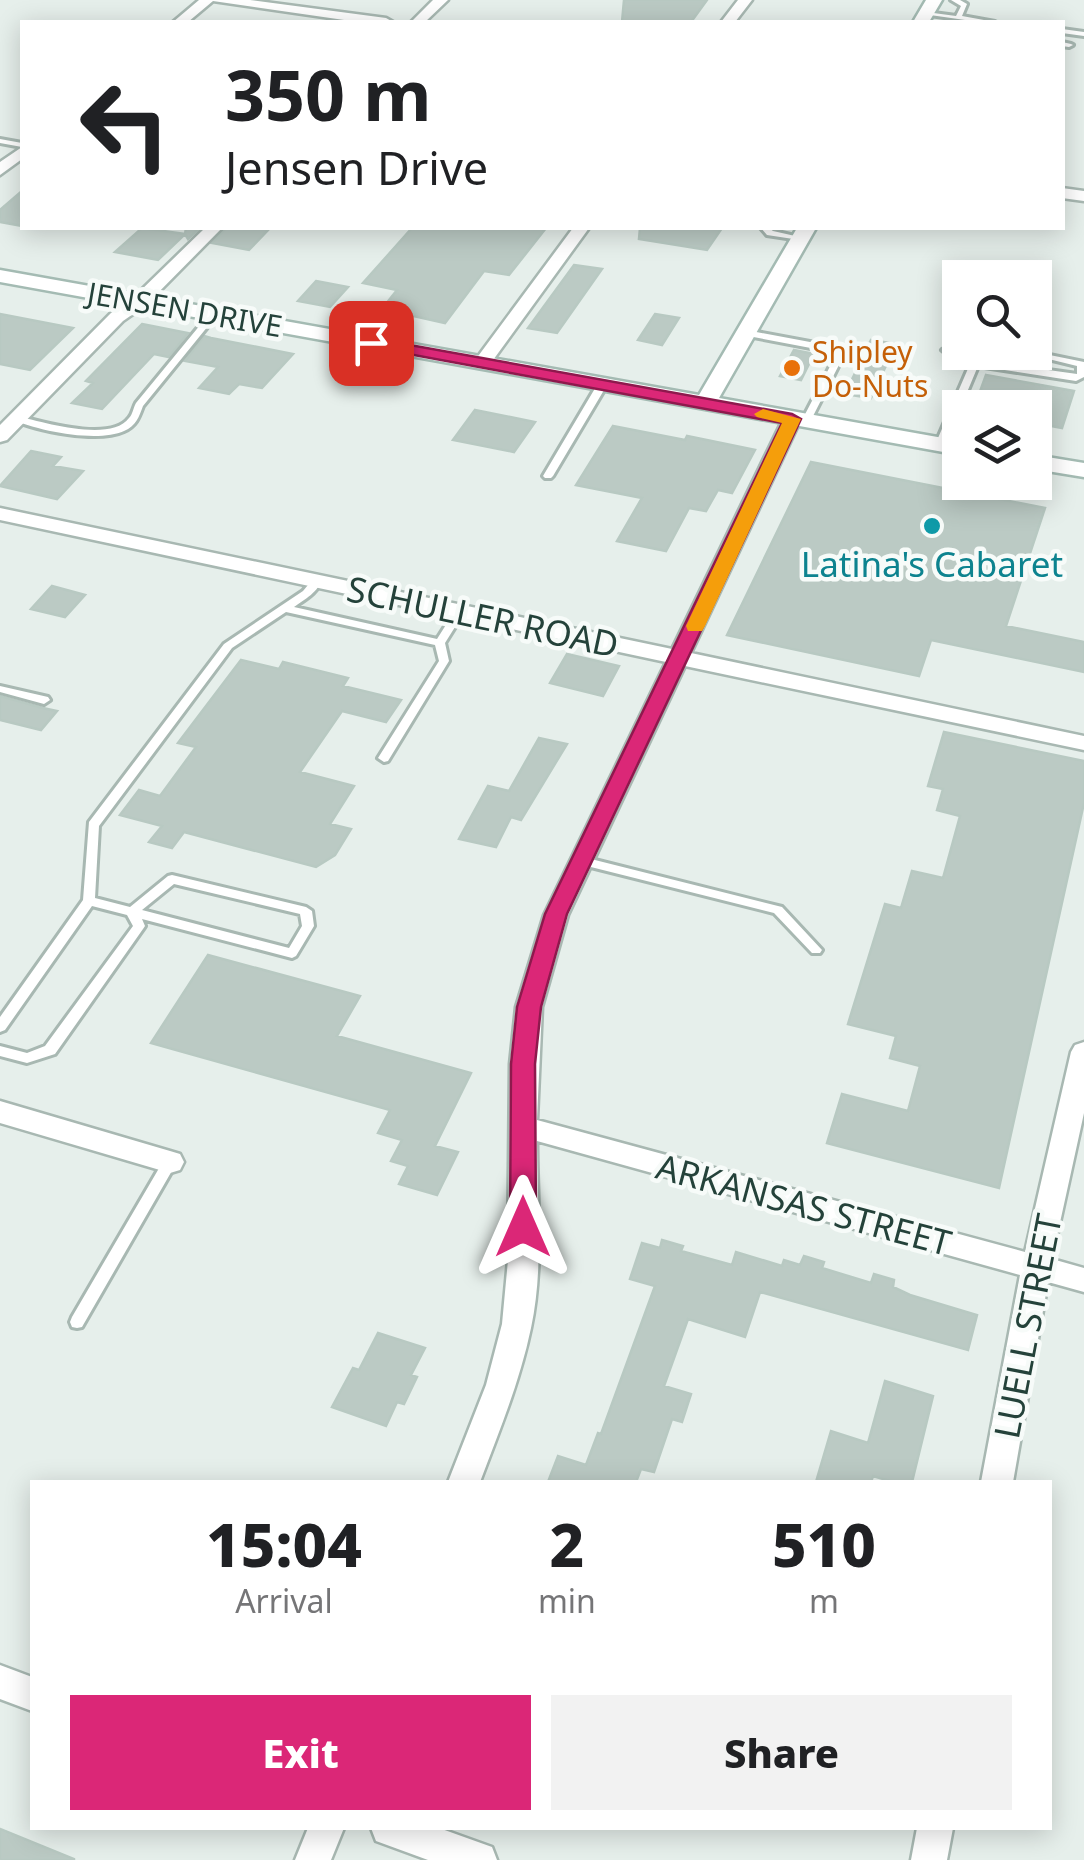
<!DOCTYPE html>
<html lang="en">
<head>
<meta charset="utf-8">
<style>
  body { margin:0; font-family:"Noto Sans",sans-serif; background:#f2f2f2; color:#202124; height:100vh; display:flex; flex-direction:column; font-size:38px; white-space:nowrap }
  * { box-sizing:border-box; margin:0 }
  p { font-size:32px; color:#757577 }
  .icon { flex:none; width:55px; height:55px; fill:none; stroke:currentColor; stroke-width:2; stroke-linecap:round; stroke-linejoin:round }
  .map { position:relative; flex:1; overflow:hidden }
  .drawer { position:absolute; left:30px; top:1480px; width:1022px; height:350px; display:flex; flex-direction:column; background:#fff; border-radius:0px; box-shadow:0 5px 25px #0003 }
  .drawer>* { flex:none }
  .banner { position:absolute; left:20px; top:20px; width:1045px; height:210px; border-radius:0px; box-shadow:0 5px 25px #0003; background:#fff; color:#202124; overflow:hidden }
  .controls { position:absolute; left:942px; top:260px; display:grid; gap:20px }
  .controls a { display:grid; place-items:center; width:110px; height:110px; border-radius:0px; background:#fff; box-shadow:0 5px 25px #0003; font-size:50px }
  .pin { position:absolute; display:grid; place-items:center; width:85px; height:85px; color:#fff; margin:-42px; border-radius:20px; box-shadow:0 5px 15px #0006 }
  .me { position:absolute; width:110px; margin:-55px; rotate:0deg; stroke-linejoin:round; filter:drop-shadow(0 0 8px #0008) }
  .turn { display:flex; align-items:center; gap:35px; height:210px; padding:0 40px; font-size:45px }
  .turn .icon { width:130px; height:130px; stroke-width:2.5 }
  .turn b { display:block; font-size:70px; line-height:85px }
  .eta { display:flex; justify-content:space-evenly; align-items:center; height:170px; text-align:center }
  .eta b { font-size:60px; font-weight:800; line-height:70px }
  .cta { display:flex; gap:20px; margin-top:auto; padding:20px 40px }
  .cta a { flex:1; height:115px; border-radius:0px; background:#db2777; color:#fff; font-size:40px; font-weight:800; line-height:115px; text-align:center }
  .cta a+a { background:#f2f2f2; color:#202124 }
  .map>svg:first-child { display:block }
  .building { fill:#bbcac4; stroke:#b8c9c2; stroke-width:2.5 }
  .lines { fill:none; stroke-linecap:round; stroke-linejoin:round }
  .lane-casing { stroke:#a8b8b2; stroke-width:6 }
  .street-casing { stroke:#a8b8b2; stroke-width:5 }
  .secondary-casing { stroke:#a4bbb3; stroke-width:5 }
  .lane { fill:#fff; fill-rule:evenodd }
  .street { fill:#fff; fill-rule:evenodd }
  .secondary { fill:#fff; fill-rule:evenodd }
  .route { fill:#db2777; stroke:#8e194d; stroke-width:2.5 }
  .slow { fill:#f59e0b }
  .food-dot { fill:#e8710a; stroke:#f7fbf9; stroke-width:4 }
  .culture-dot { fill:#0f9aa8; stroke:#f7fbf9; stroke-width:4 }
  .labels { text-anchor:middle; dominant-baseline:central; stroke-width:9; stroke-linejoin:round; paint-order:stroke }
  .far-street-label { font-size:30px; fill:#24423a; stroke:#f7fbf9 }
  .far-food-label { font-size:30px; fill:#c56008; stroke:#f7fbf9; text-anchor:start }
  .culture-label { font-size:35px; fill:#0d838f; stroke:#f7fbf9 }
  .street-label { font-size:35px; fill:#24423a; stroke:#f7fbf9 }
</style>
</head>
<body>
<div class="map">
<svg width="1084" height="1860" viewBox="0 0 1084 1860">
  <rect width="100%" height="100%" fill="#e6efeb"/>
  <!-- building -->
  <path class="building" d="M624,0H707L691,22H622Z
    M22,191V226L0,222V210Z
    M142,228L185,234L186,228H200L188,239L185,234L158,260L115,252Z
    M226,228H270L249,250L212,243Z
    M412,228H546L509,275L484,271L445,323L382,309L397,290L363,283Z
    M640,228H722L707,250L639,239Z
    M574,265L602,269L557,333L528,328Z
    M316,281L348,287L330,307L298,301Z
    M0,314L73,328L30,370L0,364Z
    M655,314L679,318L662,345L638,340Z
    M142,324L188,333L169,357L154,354L102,409L72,403L93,383L86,381Z
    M204,336L211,338L293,354L262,388L239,384L229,394L199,388L218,367L185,361Z
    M871,340L896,344L871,398L845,394Z
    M794,350L814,354L801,380L780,376Z
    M986,375L1074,391L1062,428L1035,423V408H974Z
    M475,410L535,422L514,452L453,440Z
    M613,426L685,440L687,436L755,450L732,493L718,490L706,511L689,508L666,551L617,541L642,498L576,485Z
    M31,451L61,457L53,466L83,471L57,499L0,486Z
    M811,462L1045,508L1006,626L1084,642V672L931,640L919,676L727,635Z
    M52,586L85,595L65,617L31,609Z
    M567,654L619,666L603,696L550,683Z
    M241,660L279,669L283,662L348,678L343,686L401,700L386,722L342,711L300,772L354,786L330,824L351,829L335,855L316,867L184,832L172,848L149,842L162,826L120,815L139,790L160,796L196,747L178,743Z
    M0,696L43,708L57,711L41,730L0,720Z
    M944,732L1084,761V803L999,1188L827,1143L842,1094L908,1111L920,1066L890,1058L896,1036L848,1024L885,904L901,908L912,871L943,878L960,816L937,810L943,789L928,786Z
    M539,738L567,744L521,820L511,817L496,847L459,839L488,786L509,791Z
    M208,955L360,996L337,1036L471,1073L435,1146L458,1152L437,1195L399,1184L408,1166L391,1161L402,1140L378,1133L390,1110L151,1043Z
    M662,1240L683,1246L681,1251L732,1265L736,1252L782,1266L784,1260L800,1265L804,1256L824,1262L822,1268L871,1283L874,1274L894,1280L893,1287L910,1295L977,1315L968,1350L760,1292L745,1337L688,1319L664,1386L691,1394L682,1422L672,1419L654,1472L641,1469L636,1482H548L558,1456L586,1465L598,1433L601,1434L655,1286L630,1279L642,1243L660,1248Z
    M378,1333L425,1348L411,1375L417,1377L404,1404L397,1402L386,1426L332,1407L353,1368L359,1370Z
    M885,1381L933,1396L912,1482H893L873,1476L871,1482H816L831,1431L868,1443Z
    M0,1829L74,1859V1860H0Z"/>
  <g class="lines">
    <defs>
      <path id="lane" d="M951,0H960L967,4L962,16L995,22H979L923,14L926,12L956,16L961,6Z
        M1062,29L1084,32V36L1062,33Z
        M1062,42L1071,44L1073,45L1069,47L1062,46Z
        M0,139L22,143V147L0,143Z
        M761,228H769L773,231L804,238L800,240L767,235Z
        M210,313L217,315L143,406C139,417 136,426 124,431C98,443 37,431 12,419L17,416C42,422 111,443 129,418C133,414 133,408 136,403Z
        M746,330L842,348L846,351L809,424H803L801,422L837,353L743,335V331Z
        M960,339V346L952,350L963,358L1077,374V366L1020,352H1035L1084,362V377L1076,381L978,366L945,445L943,447H937L935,445L970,364L957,362L942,350Z
        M602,382L607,385L553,476L551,478H545L543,476L597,385Z
        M317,578L321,579C320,591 304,600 294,607L437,639L456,609L460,608L465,611L445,643L449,661L388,761L384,762L378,758L439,661L435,645L286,612L232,648L99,826L95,898L130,907L168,876L172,875L306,907L312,911L314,926L296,956L292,958L142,919L145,926L143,929L55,1054L27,1063L0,1056V1046L27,1053L45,1046L133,926L127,915L92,906L5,1030L0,1032V1017L83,900L89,822L224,644L303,591L313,579ZM174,884L300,914L302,926L289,948L142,910Z
        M0,686L48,697L50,700L44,704L0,692Z
        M579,856L782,907L822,950L820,953H812L774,913L575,863L573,860L575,857Z
        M170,1156L175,1158L177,1162L82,1327L77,1328L72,1327L70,1322L72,1317L165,1158Z"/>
      <path id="street" d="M199,0H250L386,18L393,22H358L213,1L188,22H173Z
        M433,0H448L425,22H411Z
        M738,0H752L735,22H721Z
        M22,147V159L0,175V162Z
        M1062,188L1084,191V201L1062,198Z
        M205,228H222L146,305L123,321L7,440L0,442V425L111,313L134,297Z
        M573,228H589L488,367H476V359Z
        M792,413L801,419L691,653L1084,736V750L685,666L568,915L542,1007L537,1120L1025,1252L1071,1052L1075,1045L1084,1042V1113L1052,1259L1084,1268V1292L1048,1282L1013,1482H981L1020,1275L537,1141C537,1202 544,1268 531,1328C520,1381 499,1432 480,1482H448L486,1385L502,1324L508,1260L510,1064L516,1007L544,915L666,662L0,520V508L672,649L783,419Z
        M0,1101L170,1151L180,1154L184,1162L180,1170L170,1173L0,1123Z
        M0,1665L32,1677V1711L0,1699Z
        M308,1828H344L331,1860H295Z
        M371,1828H439L492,1847L497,1860H428L376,1841Z
        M917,1828H953L947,1860H911Z"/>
      <path id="secondary" d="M926,0H942L929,22H913Z
        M797,228H816L719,398L960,441V455L0,282V270L699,395Z
        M1035,455L1084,463V477L1035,469Z"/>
    </defs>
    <!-- lane casing -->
    <use href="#lane" class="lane-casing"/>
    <!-- street casing -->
    <use href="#street" class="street-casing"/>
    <!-- secondary casing -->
    <use href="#secondary" class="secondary-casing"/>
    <!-- lane -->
    <use href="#lane" class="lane"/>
    <!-- street -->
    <use href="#street" class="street"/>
    <!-- secondary -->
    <use href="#secondary" class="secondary"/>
  </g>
  <!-- route -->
  <path class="route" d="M371,338L792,414L801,419L567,914L541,1007L535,1064L536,1227L532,1234L523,1237L514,1234L510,1227L511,1064L517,1007L545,914L782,423L365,346V339Z"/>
  <!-- slow -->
  <path class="slow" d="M763,409L801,419L705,626L702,631H688L686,626L782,423L757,417L754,414Z"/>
  <!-- markers -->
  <circle class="food-dot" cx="792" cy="368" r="10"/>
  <circle class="culture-dot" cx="932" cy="526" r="10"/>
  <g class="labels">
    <!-- far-street labels -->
    <g class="far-street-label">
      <text transform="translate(185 309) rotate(10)">JENSEN DRIVE</text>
    </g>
    <!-- far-food labels -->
    <g class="far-food-label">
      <text x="812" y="351">Shipley<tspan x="812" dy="34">Do-Nuts</tspan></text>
    </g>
    <!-- culture labels -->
    <g class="culture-label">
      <text x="932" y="563">Latina's Cabaret</text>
    </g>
    <!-- street labels -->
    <g class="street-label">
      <text transform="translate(483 616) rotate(12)">SCHULLER ROAD</text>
      <text transform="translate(804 1204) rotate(15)">ARKANSAS STREET</text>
      <text transform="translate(1027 1326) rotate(-79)">LUELL STREET</text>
    </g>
  </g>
</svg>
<div class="controls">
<a><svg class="icon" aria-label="search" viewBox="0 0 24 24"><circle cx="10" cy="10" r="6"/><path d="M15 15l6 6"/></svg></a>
<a><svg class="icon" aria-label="layers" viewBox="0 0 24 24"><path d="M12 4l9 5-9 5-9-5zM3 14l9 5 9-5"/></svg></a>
</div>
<div class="pin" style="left:371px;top:343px;background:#d93025"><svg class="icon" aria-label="arrive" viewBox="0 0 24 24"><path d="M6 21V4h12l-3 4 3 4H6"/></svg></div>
<svg class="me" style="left:523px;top:1227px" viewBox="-20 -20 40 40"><path d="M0-17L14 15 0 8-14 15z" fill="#db2777" stroke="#fff" stroke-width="4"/></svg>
<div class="banner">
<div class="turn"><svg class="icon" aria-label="left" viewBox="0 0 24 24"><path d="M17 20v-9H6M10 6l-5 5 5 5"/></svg><div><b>350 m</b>Jensen Drive</div></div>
</div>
<section class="drawer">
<div class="eta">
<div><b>15:04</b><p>Arrival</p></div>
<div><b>2</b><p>min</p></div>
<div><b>510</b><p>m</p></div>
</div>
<div class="cta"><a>Exit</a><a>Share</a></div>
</section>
</div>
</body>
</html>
